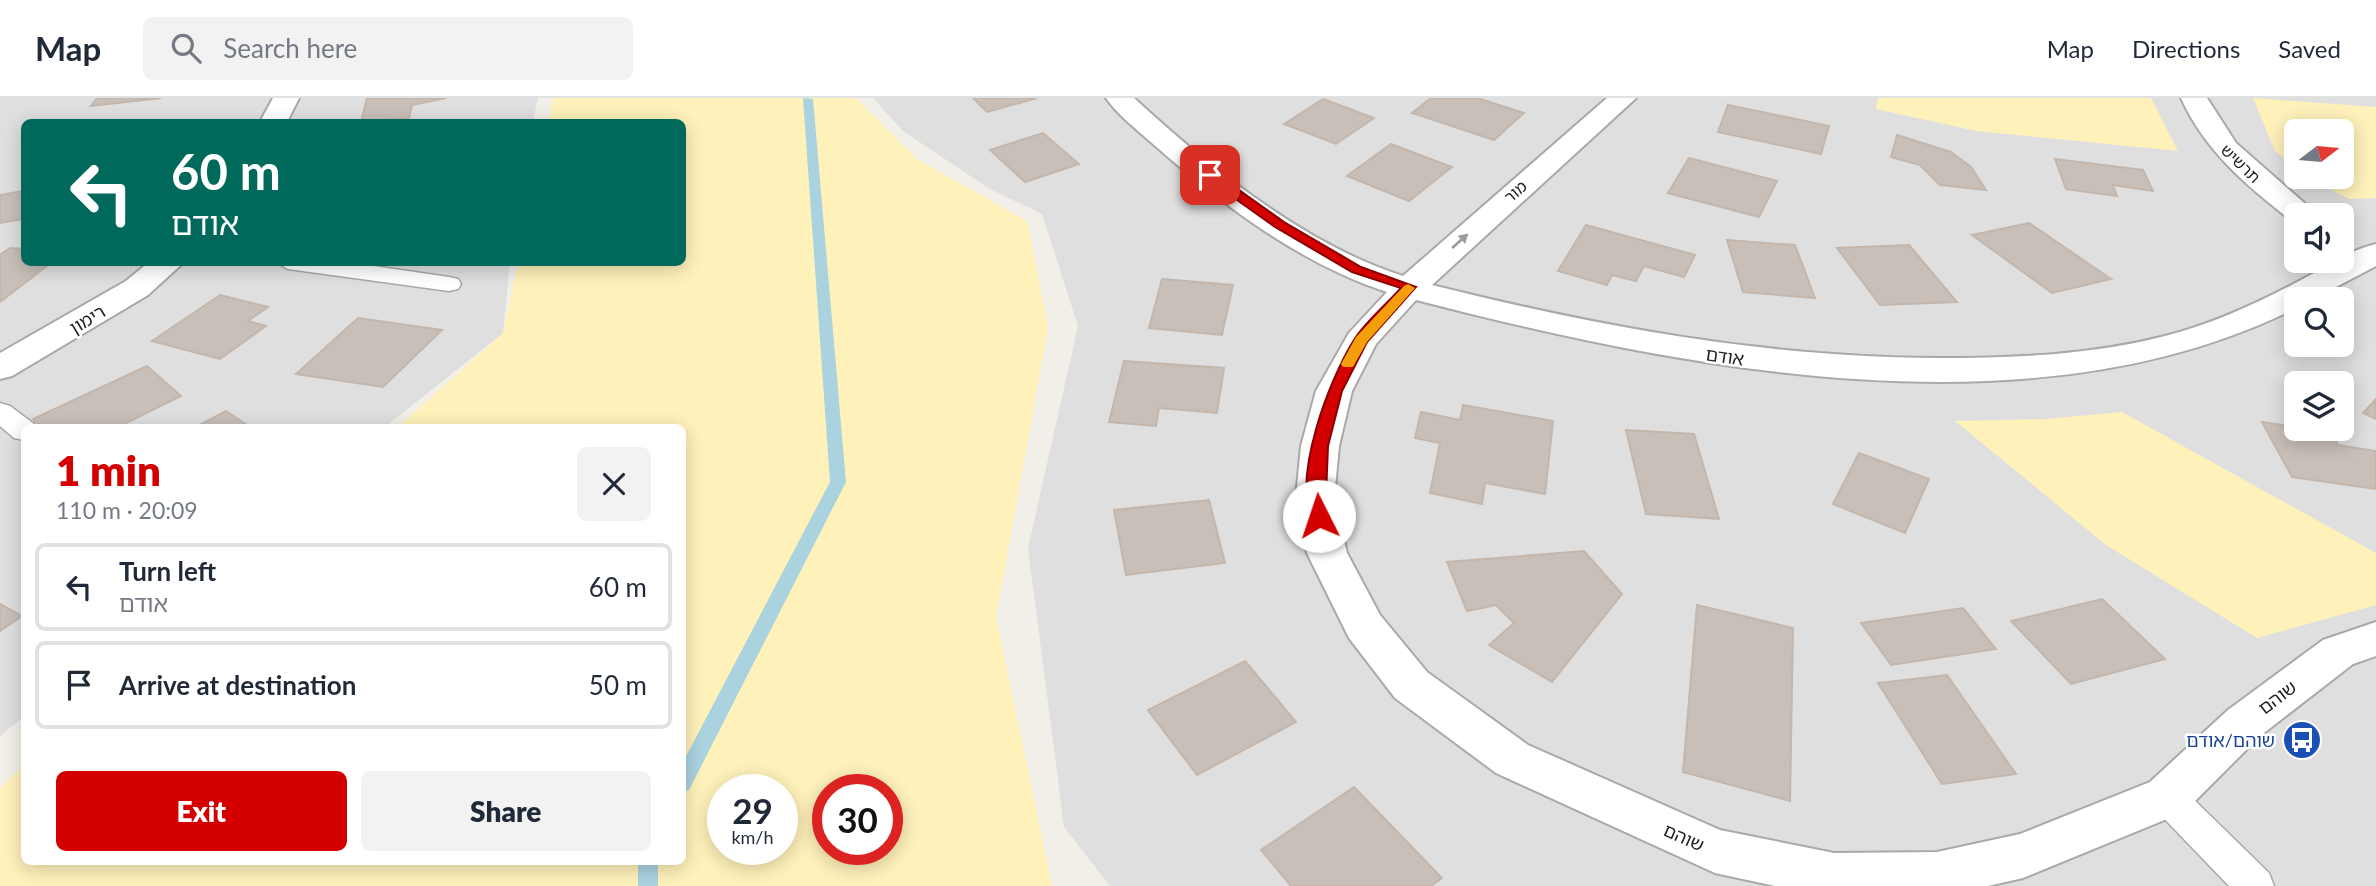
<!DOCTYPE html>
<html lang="en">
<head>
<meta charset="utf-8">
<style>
  body { margin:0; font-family:Lato,"Noto Sans Hebrew",sans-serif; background:#f2f2f3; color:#1f2937; height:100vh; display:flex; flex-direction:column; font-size:26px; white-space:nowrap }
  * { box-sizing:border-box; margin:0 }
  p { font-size:23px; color:#747a83 }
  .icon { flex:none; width:38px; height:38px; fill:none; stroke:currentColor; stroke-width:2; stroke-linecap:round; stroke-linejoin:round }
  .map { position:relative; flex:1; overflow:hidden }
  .details { position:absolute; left:21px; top:326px; width:665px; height:441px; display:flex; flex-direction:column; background:#fff; border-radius:10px; box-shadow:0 4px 18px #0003 }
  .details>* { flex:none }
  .top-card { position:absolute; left:21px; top:21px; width:665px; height:147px; border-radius:10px; box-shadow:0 4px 18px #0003; background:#00695c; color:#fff; overflow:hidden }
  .needle { width:46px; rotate:74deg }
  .fabs { position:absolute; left:2284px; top:21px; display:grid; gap:14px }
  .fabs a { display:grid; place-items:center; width:70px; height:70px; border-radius:10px; background:#fff; box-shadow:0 4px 18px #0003; font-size:35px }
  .speed { position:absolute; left:707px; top:676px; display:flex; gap:14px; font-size:35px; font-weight:700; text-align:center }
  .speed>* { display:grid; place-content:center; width:91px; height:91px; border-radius:50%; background:#fff; box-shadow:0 4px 18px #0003; line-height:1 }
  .speed small { font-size:18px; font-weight:400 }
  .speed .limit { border:10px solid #d22; background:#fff; color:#111 }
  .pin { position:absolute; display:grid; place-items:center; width:60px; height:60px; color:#fff; margin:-30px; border-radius:14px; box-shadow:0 4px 10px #0006 }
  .me { position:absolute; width:77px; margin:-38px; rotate:356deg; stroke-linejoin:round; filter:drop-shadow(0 0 5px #0008) }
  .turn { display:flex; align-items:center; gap:24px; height:147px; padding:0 35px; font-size:32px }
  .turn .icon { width:91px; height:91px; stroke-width:2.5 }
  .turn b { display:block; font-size:49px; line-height:60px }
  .round { display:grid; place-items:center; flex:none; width:74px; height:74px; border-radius:10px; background:#f2f2f3 }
  .headline { display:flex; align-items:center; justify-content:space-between; height:119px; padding:0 35px }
  h1 { font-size:42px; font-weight:800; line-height:52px; color:#d40000 }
  .cta { display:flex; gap:14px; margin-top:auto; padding:14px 35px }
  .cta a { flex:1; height:80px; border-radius:10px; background:#d40000; color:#fff; font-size:28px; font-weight:800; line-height:80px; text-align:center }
  .cta a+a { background:#f2f2f3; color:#1f2937 }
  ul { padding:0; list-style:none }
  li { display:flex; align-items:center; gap:21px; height:88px; margin:0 14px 10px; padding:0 21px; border:4px solid #e0e1e3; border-radius:10px }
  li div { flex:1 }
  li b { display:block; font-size:26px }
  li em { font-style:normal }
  header { display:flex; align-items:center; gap:42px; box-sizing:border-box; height:98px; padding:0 35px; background:#fff; border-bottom:2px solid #e0e1e3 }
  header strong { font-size:33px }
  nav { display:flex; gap:38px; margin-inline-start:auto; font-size:24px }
  .search { width:490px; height:63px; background:#f2f2f3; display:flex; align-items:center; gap:18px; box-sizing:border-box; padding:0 24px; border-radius:10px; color:#747a83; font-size:26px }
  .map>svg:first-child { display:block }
  .residential { fill:#e0dfdf; fill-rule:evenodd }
  .sand { fill:#fff1ba; fill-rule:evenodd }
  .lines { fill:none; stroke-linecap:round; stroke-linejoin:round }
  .stream { fill:#aad3df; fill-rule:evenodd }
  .building { fill:#c7bfb8; stroke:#c4b6ab; stroke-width:2 }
  .service-casing { stroke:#a9a9a9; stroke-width:3 }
  .minor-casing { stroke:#a9a9a9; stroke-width:4 }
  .service { fill:#fff; fill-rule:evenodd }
  .minor { fill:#fff; fill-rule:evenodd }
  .oneway { fill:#9c9c9c }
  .route { fill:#d40000; stroke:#8a0000; stroke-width:2 }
  .slow { fill:#f59e0b }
  .labels { text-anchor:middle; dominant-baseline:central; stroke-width:5; stroke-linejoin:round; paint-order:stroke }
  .far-street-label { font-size:16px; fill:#222; stroke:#fff }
  .street-label { font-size:18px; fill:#222; stroke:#fff }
  .transit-label { font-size:18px; fill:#164399; stroke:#fff; text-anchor:end }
</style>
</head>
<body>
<header>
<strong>Map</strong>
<div class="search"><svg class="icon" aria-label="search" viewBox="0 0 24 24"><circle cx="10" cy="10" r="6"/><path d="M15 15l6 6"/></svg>Search here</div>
<nav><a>Map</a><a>Directions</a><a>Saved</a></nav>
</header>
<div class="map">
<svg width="2376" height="788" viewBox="0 0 2376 788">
  <rect width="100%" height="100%" fill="#f2efe9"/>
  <!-- residential -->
  <path class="residential" d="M0,0H538L533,24H24V164L510,165L503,235L385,329H24V618L0,638Z
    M873,0H2376V788H1110L1064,729L1028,450L1078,228L1042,116L990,91L903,33ZM2296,33H2342V79H2296ZM2296,117H2342V163H2296ZM2296,201H2342V247H2296ZM2296,285H2342V331H2296Z"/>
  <!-- sand -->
  <path class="sand" d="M553,0H856L917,61L1027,123L1048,230L996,519L1052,788H0V691L24,666V763H682V329H398L503,235L518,165L682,164V24H548ZM723,691H782V751H723ZM828,691H887V751H828Z
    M1878,0H2151L2178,53L1976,33L1876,11Z
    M2253,0L2376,9V100L2349,101L2307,79H2342V33H2296V70L2275,53Z
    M2122,314L2376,455V507L2257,540L2106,447L1955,323L2046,321Z"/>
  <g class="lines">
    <!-- stream -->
    <path class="stream" d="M803,0L813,1L846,384L689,692L682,694V666L830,384Z
      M638,763H658V788H638Z"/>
  </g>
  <!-- building -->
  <path class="building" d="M97,0H161L91,8Z
    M367,0H446L412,7L409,20L361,24Z
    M973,0H1037L987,14Z
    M1431,0H1477L1524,15L1494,42L1412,15Z
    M1323,1L1374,20L1336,46L1284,26Z
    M1728,7L1829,28L1821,56L1718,34Z
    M1043,35L1079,66L1025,84L990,52Z
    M1897,37L1951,54L1971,69L1986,92L1940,87L1920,67L1891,59Z
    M1391,46L1452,69L1409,103L1347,78Z
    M1689,60L1777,83L1759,119L1668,95Z
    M2055,61L2143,72L2153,93L2113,87L2117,98L2066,91Z
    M24,93V121L0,125V97Z
    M2029,125L2111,181L2052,195L1972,137Z
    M1586,127L1695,157L1684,179L1644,168L1636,183L1612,177L1607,187L1558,173Z
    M1727,142L1795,147L1815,200L1743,194Z
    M1909,147L1957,204L1880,207L1837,150Z
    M10,150L24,151V164H52L0,204V157Z
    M1162,181L1233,187L1222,237L1149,230Z
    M220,197L268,209L248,223L266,228L220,261L152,243Z
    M358,220L442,232L383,289L296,276Z
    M1124,263L1224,270L1217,315L1159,310L1156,328L1109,324Z
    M147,268L181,298L118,329H42L33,321Z
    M2376,301V321L2363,315Z
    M1463,307L1553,323L1545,396L1485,385L1482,406L1430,395L1440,345L1415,340L1421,314L1460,322Z
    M226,313L250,329H196Z
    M2262,324L2330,334L2338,347L2376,353V391L2292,379Z
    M1626,332L1694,336L1719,421L1646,416Z
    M1859,355L1929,381L1905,435L1833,406Z
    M1209,402L1225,465L1126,477L1114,412Z
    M1584,453L1622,496L1552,584L1489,547L1514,525L1496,507L1467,513L1447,464Z
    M2102,501L2165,561L2071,586L2011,523Z
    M0,506L22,518L0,533Z
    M1697,507L1793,530L1790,703L1683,674Z
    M1963,510L1996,551L1891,567L1861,525Z
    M1245,563L1296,624L1197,677L1148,612Z
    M1947,577L2016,676L1942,686L1878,585Z
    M1354,689L1442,780L1431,788H1291L1261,752Z"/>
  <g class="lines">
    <defs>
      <path id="service" d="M276,164H346L449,179L458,181L461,186L458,191L449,193L288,171Z
        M0,305L10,308L34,326L36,329H24V342L14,340L0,328Z
        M2167,683L2180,688L2269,775L2274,788H2229L2154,710L2149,699L2154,688Z"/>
      <path id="minor" d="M273,0H299L287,24H260Z
        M1106,0H1134C1209,69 1305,147 1403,178L1607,0H1636L1432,187C1601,229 1763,259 1938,260C2014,260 2091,257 2165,238C2213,226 2258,205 2301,182C2327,169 2349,152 2376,146V168L2313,201H2296V210C2034,341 1687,272 1416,202L1376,246L1352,293L1339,348L1334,400L1347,455L1380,517L1427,574L1528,647L1720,732L1834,755L1937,754L2020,736L2150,684L2228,612L2323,542L2376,524V558L2353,566L2260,638L2184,714L2023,780L1988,788H1775L1715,775L1496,675L1395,600L1349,540L1307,455L1296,400L1301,348L1316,293L1349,235L1387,194C1300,166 1220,105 1152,45C1136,31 1118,17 1106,0Z
        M2181,0H2207L2236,45L2318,117H2296V124L2292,123C2247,88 2205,53 2181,0Z
        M149,164H184L148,197L12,278L0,281V255L126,183Z"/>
    </defs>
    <!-- service casing -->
    <use href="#service" class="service-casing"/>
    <!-- minor casing -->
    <use href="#minor" class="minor-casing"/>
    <!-- service -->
    <use href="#service" class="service"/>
    <!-- minor -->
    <use href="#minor" class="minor"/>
  </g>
  <!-- one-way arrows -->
  <defs><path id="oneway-solid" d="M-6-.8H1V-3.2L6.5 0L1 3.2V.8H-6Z" transform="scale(1.75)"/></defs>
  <use class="oneway" href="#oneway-solid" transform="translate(1460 143) rotate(-42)"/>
  <!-- route -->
  <path class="route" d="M1206,75H1215L1284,124L1361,169L1416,189L1367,244L1342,293L1328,348L1325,422H1313C1291,380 1330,280 1354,242C1366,223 1386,207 1401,190L1352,174L1275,129L1206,80Z"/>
  <!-- slow -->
  <path class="slow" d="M1408,186L1415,190L1367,244L1353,269H1343L1341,266L1356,239L1404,188Z"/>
  <!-- icons -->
  <defs>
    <symbol id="bus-disc" viewBox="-11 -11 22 22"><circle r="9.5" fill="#1a4fb4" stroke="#fff"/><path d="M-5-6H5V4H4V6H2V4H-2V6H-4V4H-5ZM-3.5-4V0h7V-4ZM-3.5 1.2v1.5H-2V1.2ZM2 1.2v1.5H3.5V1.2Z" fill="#fff"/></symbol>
  </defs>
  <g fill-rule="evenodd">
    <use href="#bus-disc" x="2280" y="620" width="44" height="44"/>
  </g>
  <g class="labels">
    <!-- far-street labels -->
    <g class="far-street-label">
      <text transform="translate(2241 65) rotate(44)">תרשיש</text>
      <text transform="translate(1515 93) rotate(-41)">מור</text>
    </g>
    <!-- street labels -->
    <g class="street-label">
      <text transform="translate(87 221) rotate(-31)">רימון</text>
      <text transform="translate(1725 258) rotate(8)">אודם</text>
      <text transform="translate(2277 599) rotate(-37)">שוהם</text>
      <text transform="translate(1684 739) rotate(24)">שוהם</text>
    </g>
    <!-- transit labels -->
    <g class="transit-label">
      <text x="2275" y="642">שוהם/אודם</text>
    </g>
  </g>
</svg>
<div class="fabs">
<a><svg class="needle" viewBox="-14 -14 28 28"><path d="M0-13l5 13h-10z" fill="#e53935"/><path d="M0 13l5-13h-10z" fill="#747a83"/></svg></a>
<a><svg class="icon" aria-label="sound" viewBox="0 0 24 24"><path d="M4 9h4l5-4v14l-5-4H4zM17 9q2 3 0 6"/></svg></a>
<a><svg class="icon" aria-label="search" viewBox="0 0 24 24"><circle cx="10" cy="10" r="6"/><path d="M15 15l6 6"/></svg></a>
<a><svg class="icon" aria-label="layers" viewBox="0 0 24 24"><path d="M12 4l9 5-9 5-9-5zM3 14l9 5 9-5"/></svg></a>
</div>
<div class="speed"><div>29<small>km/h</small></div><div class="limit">30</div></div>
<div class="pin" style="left:1210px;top:77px;background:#d93025"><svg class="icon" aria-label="arrive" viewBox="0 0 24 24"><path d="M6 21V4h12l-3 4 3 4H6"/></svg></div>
<svg class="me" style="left:1319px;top:418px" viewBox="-20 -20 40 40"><circle r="19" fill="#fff"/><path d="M0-13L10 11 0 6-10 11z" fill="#d40000"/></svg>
<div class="top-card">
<div class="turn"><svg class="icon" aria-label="left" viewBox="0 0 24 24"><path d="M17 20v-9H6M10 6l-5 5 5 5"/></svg><div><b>60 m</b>אודם</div></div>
</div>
<section class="details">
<div class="headline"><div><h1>1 min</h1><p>110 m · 20:09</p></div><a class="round"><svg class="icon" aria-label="close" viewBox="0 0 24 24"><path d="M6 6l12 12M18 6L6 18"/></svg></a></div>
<ul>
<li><svg class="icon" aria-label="left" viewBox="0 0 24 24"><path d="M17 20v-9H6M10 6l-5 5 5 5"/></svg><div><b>Turn left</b><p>אודם</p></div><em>60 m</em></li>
<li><svg class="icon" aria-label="arrive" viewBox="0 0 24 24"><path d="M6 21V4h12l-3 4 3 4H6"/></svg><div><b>Arrive at destination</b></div><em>50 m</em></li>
</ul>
<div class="cta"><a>Exit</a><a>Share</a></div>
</section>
</div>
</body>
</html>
